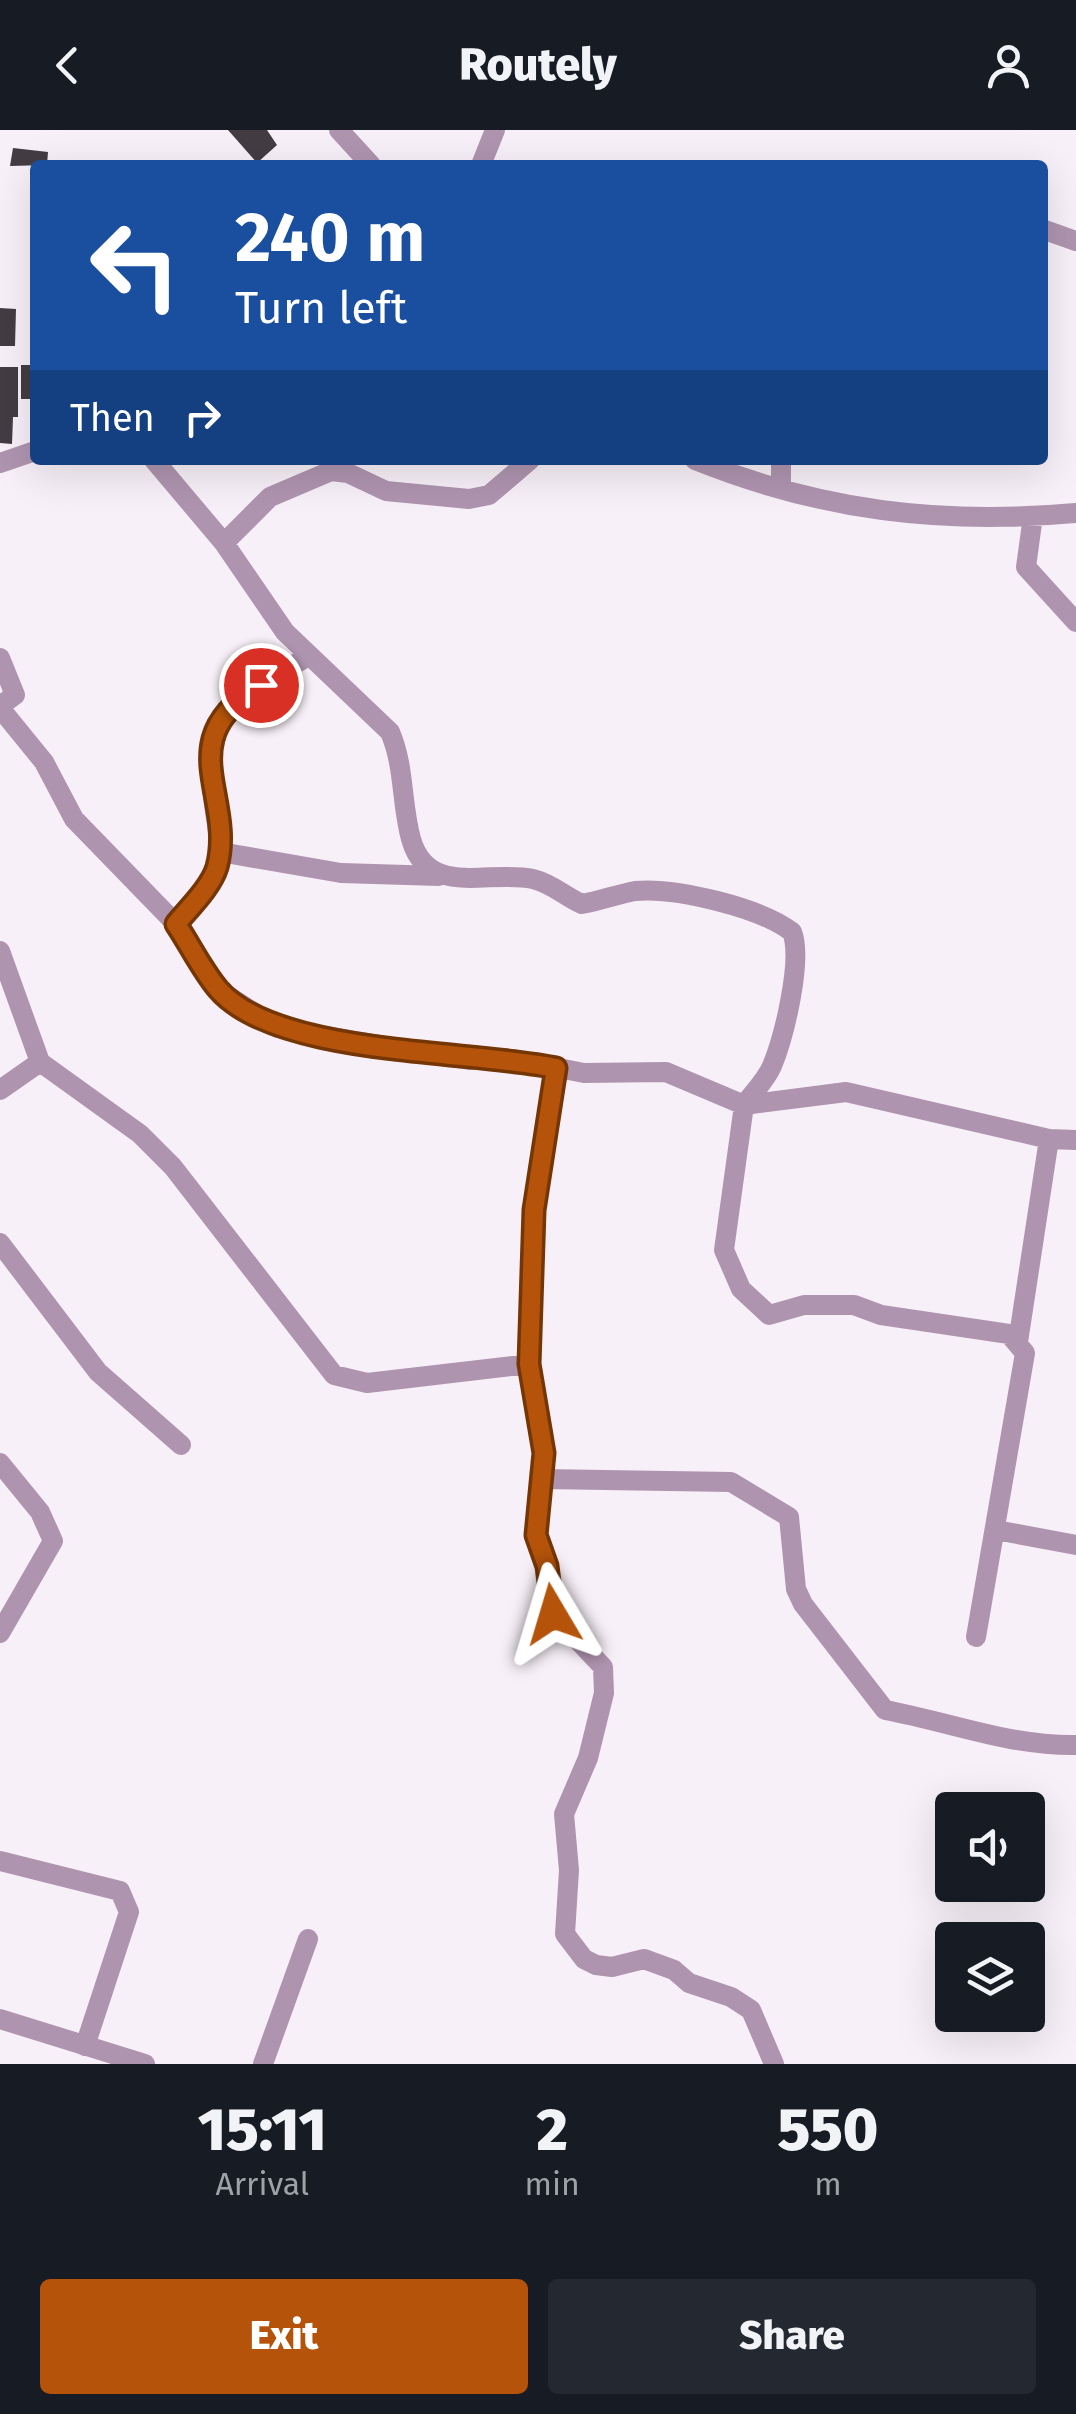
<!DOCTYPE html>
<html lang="en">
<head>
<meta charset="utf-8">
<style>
  body { margin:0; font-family:"Fira Sans",sans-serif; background:#242831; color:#f1f3f6; height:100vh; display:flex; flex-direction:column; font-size:38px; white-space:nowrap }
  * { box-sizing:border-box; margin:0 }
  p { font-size:32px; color:#9ea1a6 }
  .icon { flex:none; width:55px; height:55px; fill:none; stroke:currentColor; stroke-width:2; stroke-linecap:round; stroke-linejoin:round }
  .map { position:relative; height:1934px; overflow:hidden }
  .sheet { display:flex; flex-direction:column; background:#171b24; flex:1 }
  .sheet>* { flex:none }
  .top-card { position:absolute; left:30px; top:30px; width:1018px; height:305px; border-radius:10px; box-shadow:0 10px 40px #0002; background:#1a4fa0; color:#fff; overflow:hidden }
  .controls { position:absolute; left:935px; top:1662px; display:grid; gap:20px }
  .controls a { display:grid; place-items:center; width:110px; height:110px; border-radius:10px; background:#171b24; box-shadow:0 10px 40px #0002; font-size:50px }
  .pin { position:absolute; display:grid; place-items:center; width:85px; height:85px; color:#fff; margin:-42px; border:5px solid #fff; border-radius:50%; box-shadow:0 2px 10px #0007 }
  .me { position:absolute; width:110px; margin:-55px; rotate:353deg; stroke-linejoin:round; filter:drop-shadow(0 0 8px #0008) }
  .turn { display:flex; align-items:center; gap:35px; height:210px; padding:0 40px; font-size:45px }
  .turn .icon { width:130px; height:130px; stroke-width:2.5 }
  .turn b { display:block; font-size:70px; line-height:85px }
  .then { display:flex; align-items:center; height:95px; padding:0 40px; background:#0003; gap:20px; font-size:38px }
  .eta { display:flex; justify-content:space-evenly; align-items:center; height:170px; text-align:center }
  .eta b { font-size:60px; font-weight:800; line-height:70px }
  .action { display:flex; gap:20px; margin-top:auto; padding:20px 40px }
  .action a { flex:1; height:115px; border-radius:10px; background:#b45309; color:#fff; font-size:40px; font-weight:800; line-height:115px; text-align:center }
  .action a+a { background:#242831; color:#f1f3f6 }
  header { display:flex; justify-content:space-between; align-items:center; height:130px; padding:0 40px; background:#171b24; font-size:45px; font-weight:800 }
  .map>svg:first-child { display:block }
  .building { fill:#433c43 }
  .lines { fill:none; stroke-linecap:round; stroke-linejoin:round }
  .minor { stroke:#af94af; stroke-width:20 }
  .route-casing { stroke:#753606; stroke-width:25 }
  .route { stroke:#b45309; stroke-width:18 }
</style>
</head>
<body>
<header><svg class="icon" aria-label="back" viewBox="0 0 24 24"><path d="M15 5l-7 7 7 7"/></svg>Routely<svg class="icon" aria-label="person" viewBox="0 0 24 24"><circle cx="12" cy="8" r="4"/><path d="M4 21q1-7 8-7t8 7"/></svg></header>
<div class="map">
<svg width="1076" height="1934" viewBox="0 0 1076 1934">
  <rect width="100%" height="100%" fill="#f8f0f8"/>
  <!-- building -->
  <path class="building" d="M228,0H267L277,15L257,33Z
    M13,18L48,22L47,35L10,36Z
    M0,178L16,179L15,216H0Z
    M21,235H35V269H21Z
    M0,237H18V287H13L12,314L0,313Z"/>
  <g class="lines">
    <!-- minor -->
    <path class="minor" d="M339,0L371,35
      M481,35L495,0
      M1042,99L1076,111
      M154,330L224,413L285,502L390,602C405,637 401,673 411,709C428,769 490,739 533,749C553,754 564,766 582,774C600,771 618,764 635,761C676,757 761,778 792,802C803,830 784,907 772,936C766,950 753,963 744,975L846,962L1049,1009L1076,1010
      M695,330C822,381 941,395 1076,383
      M0,333L35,321
      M781,359V330
      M1033,386L1026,437L1076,492
      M224,413L270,367L331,341L348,343L386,361L469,369L489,365L530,330
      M0,528L15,565L0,576
      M0,578L44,632L74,689L176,794L219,860L278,898L469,930L513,929L584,943L666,942L744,975L724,1120L741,1159L769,1185L804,1175H854L881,1185L1009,1204L1025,1223L976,1507
      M220,722L341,743L439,746
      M176,794C189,778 211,757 217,737C222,717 217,696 214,675C202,581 233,571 307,527
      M0,821L40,932L140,1004L173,1037L334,1245L367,1253L529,1234
      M556,938L534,1080L529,1234L544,1323L536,1405L547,1435L553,1484L603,1537L604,1563L588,1628L564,1684L569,1740L565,1804L584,1829L596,1835L612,1837L644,1829L674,1840L689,1853L731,1867L751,1880L774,1934
      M0,960L40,932
      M0,1113L98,1242L181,1315
      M1018,1212L1049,1009
      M0,1333L40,1382L53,1411L0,1503
      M542,1349L731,1352L789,1387L796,1459L803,1474L885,1580C950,1592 1009,1616 1076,1615
      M996,1400L1076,1415
      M0,1731L120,1761L129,1782L85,1916
      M0,1889L145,1934
      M263,1934L308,1809"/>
  </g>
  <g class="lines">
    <defs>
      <path id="route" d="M261,555C168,610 236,666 217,737C211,757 189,778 176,794C190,815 202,840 218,859C275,926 472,920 556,938L534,1080L529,1234L544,1323L536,1405L547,1436L553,1484"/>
    </defs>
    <!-- route casing -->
    <use href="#route" class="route-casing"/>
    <!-- route -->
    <use href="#route" class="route"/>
  </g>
</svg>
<div class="controls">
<a><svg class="icon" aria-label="sound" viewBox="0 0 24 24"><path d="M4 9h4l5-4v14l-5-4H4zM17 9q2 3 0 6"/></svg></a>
<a><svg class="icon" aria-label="layers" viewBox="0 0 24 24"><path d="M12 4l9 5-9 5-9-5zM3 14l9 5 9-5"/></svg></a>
</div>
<div class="pin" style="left:261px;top:555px;background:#d93025"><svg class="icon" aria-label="arrive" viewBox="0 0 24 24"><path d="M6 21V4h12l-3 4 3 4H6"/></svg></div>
<svg class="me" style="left:553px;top:1484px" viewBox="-20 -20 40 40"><path d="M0-17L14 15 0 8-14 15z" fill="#b45309" stroke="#fff" stroke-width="4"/></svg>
<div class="top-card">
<div class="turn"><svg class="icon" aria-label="left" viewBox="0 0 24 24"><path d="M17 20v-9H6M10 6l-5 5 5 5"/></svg><div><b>240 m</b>Turn left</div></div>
<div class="then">Then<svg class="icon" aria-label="right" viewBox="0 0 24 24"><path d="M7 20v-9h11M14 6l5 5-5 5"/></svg></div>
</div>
</div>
<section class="sheet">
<div class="eta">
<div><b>15:11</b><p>Arrival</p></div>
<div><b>2</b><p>min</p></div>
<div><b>550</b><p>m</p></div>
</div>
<div class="action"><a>Exit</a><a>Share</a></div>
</section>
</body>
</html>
